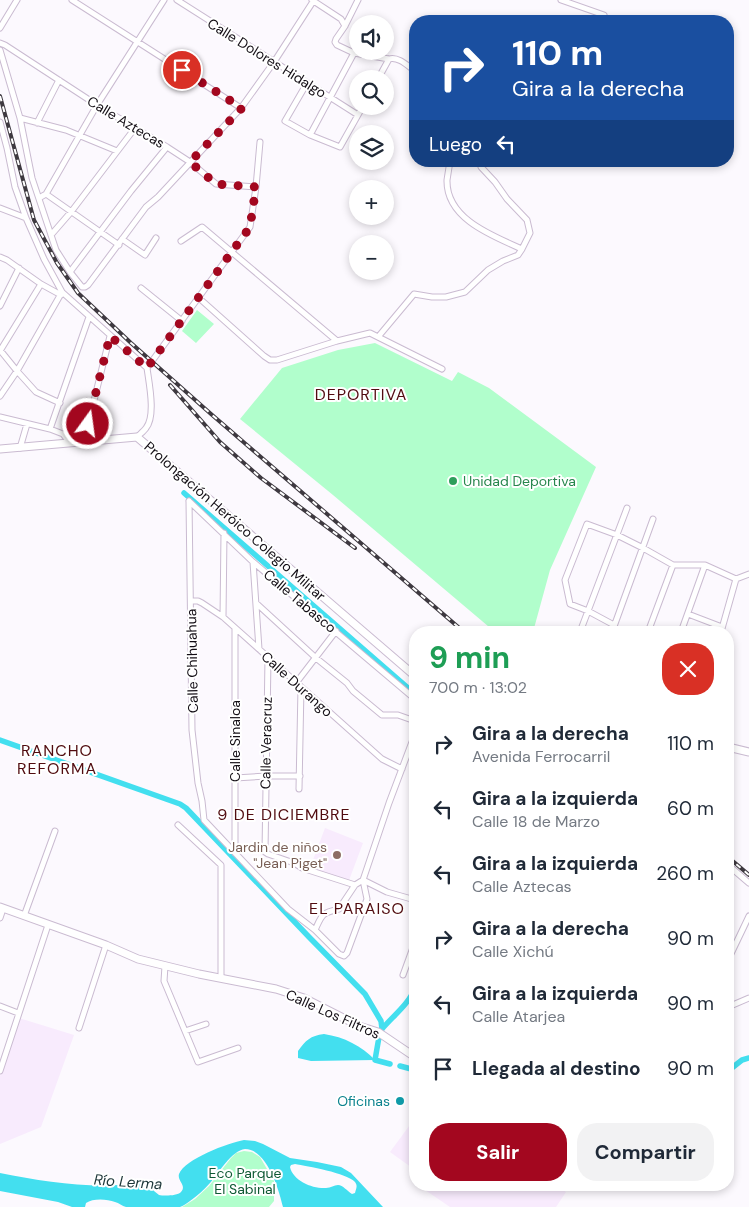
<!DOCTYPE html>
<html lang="es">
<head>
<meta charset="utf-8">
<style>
  body { margin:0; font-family:"DM Sans",sans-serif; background:#f2f2f3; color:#1f2937; height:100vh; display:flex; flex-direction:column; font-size:19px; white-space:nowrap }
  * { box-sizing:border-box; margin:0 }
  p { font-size:16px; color:#747a83 }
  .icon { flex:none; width:28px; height:28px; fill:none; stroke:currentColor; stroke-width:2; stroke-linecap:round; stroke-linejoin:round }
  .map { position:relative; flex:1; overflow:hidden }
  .drawer { position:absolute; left:409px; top:626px; width:325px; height:565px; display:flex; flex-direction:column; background:#fff; border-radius:20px; box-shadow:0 2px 8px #0003 }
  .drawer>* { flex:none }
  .guide { position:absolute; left:409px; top:15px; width:325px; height:152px; border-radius:20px; box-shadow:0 2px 8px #0003; background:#1a4fa0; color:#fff; overflow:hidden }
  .fabs { position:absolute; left:349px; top:15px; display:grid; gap:10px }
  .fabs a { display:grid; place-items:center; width:45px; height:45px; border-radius:50%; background:#fff; box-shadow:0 2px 8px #0003; font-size:25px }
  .pin { position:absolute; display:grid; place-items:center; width:42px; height:42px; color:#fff; margin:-21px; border:2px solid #fff; border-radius:50%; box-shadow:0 1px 5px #0007 }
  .me { position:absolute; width:55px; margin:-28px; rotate:14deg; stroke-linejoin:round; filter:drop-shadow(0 0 4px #0008) }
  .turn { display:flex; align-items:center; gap:18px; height:105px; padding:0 20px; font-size:22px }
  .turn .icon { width:65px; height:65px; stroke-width:2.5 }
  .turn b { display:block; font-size:35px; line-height:42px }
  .then { display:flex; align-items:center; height:48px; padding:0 20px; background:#0003; gap:10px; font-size:19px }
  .round { display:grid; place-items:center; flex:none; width:52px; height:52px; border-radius:20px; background:#f2f2f3 }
  .head { display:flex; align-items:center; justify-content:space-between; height:85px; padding:0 20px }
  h1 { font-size:30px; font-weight:700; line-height:38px; color:#1e9e55 }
  .action { display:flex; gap:10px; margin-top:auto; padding:10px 20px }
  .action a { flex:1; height:58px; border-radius:20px; background:#a3071f; color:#fff; font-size:20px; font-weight:700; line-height:58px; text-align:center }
  .action a+a { background:#f2f2f3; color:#1f2937 }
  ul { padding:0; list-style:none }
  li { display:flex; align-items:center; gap:15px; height:65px; padding:0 20px }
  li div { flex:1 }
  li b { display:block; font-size:19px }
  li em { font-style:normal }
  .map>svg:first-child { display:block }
  .built { fill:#f8ebfd }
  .green { fill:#b1fecc }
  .water { fill:#43dfef; fill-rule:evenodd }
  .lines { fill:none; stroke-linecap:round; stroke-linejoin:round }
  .canal { stroke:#43dfef; stroke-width:5.5 }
  .street-casing { stroke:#cabbd1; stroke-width:7 }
  .secondary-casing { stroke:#cabbd1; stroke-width:9 }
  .street { stroke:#fff; stroke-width:5 }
  .secondary { stroke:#fff; stroke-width:7 }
  .rail-casing { stroke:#3e3940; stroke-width:4 }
  .rail { stroke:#fff; stroke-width:2; stroke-dasharray:5.5; stroke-linecap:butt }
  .route { stroke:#a3071f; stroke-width:9; stroke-dasharray:0 16.2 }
  .leisure-dot { fill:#2e9e5b; stroke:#fff; stroke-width:2 }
  .education-dot { fill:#8d6e63; stroke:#fff; stroke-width:2 }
  .culture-dot { fill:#0f9aa8; stroke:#fff; stroke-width:2 }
  .labels { text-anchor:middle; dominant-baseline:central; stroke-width:4; stroke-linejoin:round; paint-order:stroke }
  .street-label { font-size:14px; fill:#120d14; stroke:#fff }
  .leisure-label { font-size:14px; fill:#27864d; stroke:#fff; text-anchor:start }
  .education-label { font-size:14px; fill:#785e54; stroke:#fff; text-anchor:end }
  .culture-label { font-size:14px; fill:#0d838f; stroke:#fff; text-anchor:end }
  .park-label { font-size:14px; fill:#0e5934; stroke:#fff }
  .water-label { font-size:15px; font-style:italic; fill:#1c3538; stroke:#fff }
  .quarter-label { font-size:16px; letter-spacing:1px; fill:#510c10; stroke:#fff }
</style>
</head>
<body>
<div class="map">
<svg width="749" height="1207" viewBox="0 0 749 1207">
  <rect width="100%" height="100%" fill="#fcf9fe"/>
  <!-- built -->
  <path class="built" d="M325,828L363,843L348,883L310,868Z
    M19,1018L74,1035L41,1127L0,1144V1076Z
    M415,1118V1170L390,1152Z
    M425,1185H556L566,1192L556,1207H450L425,1190Z"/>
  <!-- green -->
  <path class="green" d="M197,310L214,324L196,343L182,331Z
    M375,343L452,381L458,372L489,388L596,467L550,570L533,632H495L333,495L240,419L282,368L338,350Z
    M244,1151L252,1152L260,1157L274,1181V1201L269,1207H182L195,1199L209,1186L231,1158L236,1153Z"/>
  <!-- water -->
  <path class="water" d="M324,1034C344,1037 362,1046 375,1060L311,1061L298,1058V1051C306,1040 310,1036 324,1034Z
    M244,1140L255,1141L263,1144L290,1158L317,1162L341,1167L351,1173L383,1207H283C279,1190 267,1149 245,1149C232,1150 218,1174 210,1183C204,1190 197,1196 190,1201C187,1203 183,1206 180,1207C175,1207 130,1207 126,1207C122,1206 119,1203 115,1202C107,1199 93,1198 86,1203L85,1207H72L58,1202L0,1191V1173C39,1181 79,1187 119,1185C129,1184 143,1180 152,1186L154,1191L159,1195C164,1196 177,1196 181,1192C187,1185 177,1181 179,1174C185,1159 228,1143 244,1140ZM295,1164C307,1166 347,1173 355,1182C358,1186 356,1189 355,1193L352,1194C347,1191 343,1185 338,1185C334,1185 331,1188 326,1188C313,1189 293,1181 290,1167L291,1165Z"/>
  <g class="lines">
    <!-- canal -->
    <path class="canal" d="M184,493L415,694
      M0,740L180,804L186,808L309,937L365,994L381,1021L382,1029
      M382,1029C393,1016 409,1004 415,988
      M379,1037L375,1060L390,1064
      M400,1066L415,1070
      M728,1071L742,1060L749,1058"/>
    <defs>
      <path id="street" d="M72,0L241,108
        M177,0L358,115
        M312,0L341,19L345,26
        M358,0L345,26L336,39L335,42L337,45L354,53L389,59C398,56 408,66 415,71
        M561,0L604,15
        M0,28L17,0
        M0,43L5,45L97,105L167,147L190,162L216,184L256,187
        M0,50L20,118L32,178L56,250L70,272L82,287H85L88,285L146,207L158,197L241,108L274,62L314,0
        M378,79L389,59
        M307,83L285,121L310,135L340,147L363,106
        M20,118L66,130L117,151
        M0,122L7,148L15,187L26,218L44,259L62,292L147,368
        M37,123L59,80
        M310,135L354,53
        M450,161C449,167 448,174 447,180C446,219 493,236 522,249
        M46,194L119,245
        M39,198L46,194L97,105L164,0
        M0,208L26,218
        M51,235L71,212L135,128
        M122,239L145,255L156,238
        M181,241L202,227L337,341
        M0,257L7,260L41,284L61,295
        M70,272L131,191L167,147
        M141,288L182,321
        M199,298L264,356L270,360H277L337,341L370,333L442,369
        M0,306L19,268
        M378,337L414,294L432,297H446L465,292L488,270L503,261L518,255L522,249L530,233L527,220L507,199L495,182L481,167L479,161
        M0,350L17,371L36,392L60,403
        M0,351L41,284
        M0,396L17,371L62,292
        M0,417L50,429L63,434L70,443
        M50,429L89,317
        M137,437C140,434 144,431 146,428C156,416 149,383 147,368L250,227L256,187L260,142
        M84,441L110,336
        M20,448L27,424
        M189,501L192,730L198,783L202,801L204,820L288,909L315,930L339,954L344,956L347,953L367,899L363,880L389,803L415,734
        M189,501L253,562L415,699
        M253,562L259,649
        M191,601H198L202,603L223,617L382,759L402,769
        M256,603L316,658L347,683L353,691L382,715H398L415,721
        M688,614L722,627
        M223,617L224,533
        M614,625L588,611L570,604L565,580L587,524L617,535L643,548L673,565H705L736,579
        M580,632L627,508
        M612,632L653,519
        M648,632L673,565
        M681,632L705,565
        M721,632L736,579L749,574
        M268,658L265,852L268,854L294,863L302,868L355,885
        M296,683L336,631
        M235,778L266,776H300
        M299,789L301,687
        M178,825L221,865V978
        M235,853V629
        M728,865L749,883
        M363,880L387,892L415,900
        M24,916L55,831
        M0,918L3,909
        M315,930C322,915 321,913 339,909L355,885L363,880
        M728,960L749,916
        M165,966L164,981L198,1062L238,1048
        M403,975L415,942
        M0,1006L18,1013
        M728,1007L749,998
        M79,1028L106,945
        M185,1031L206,1024
        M0,1071L48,925"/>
      <path id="secondary" d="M0,449L137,437L415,676
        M728,747L749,752
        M0,907L106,945L138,959L199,974L276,989L304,998L359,1026L378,1032L415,1057"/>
    </defs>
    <!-- street casing -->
    <use href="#street" class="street-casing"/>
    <!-- secondary casing -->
    <use href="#secondary" class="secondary-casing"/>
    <!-- street -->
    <use href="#street" class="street"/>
    <!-- secondary -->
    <use href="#secondary" class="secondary"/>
    <defs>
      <path id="rail" d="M0,96L34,220L57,263L78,293L131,343L211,414L464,632
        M170,385L220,442L261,478L355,548
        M728,857L749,875"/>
    </defs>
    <!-- rail casing -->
    <use href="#rail" class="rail-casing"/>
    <!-- rail -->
    <use href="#rail" class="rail"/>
  </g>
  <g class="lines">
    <!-- route -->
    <path class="route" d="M88,424L110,336L147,368L250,227L256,187L216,184L190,162L242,108L182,70"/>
  </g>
  <!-- markers -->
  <circle class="leisure-dot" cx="453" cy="481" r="5"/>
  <circle class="education-dot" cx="337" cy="855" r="5"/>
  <circle class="culture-dot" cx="400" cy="1101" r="5"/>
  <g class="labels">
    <!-- street labels -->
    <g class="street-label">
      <text transform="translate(267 58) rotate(32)">Calle Dolores Hidalgo</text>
      <text transform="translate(126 122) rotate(31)">Calle Aztecas</text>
      <text transform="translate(235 521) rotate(41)">Prolongación Heróico Colegio Militar</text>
      <text transform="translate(300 601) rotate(40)">Calle Tabasco</text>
      <text transform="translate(192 661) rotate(-91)">Calle Chihuahua</text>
      <text transform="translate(297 684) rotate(42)">Calle Durango</text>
      <text transform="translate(235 741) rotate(-90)">Calle Sinaloa</text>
      <text transform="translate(266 743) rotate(-89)">Calle Veracruz</text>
      <text transform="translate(333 1014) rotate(24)">Calle Los Filtros</text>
    </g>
    <!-- leisure labels -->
    <g class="leisure-label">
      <text x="463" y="481">Unidad Deportiva</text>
    </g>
    <!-- education labels -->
    <g class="education-label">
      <text x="327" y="847">Jardin de niños<tspan x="327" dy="16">"Jean Piget"</tspan></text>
    </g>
    <!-- culture labels -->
    <g class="culture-label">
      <text x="390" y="1101">Oficinas</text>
    </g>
    <!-- park labels -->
    <g class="park-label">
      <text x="245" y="1173">Eco Parque<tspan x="245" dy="16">El Sabinal</tspan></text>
    </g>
    <!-- water labels -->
    <g class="water-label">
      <text transform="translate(128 1182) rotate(4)">Río Lerma</text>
    </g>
    <!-- quarter labels -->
    <g class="quarter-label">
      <text x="361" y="394">DEPORTIVA</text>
      <text x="57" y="750">RANCHO<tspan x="57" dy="18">REFORMA</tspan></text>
      <text x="284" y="814">9 DE DICIEMBRE</text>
      <text x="357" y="908">EL PARAISO</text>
    </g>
  </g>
</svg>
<div class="fabs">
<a><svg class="icon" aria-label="sound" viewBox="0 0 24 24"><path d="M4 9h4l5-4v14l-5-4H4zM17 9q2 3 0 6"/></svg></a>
<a><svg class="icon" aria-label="search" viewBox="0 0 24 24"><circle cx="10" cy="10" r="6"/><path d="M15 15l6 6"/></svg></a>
<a><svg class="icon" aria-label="layers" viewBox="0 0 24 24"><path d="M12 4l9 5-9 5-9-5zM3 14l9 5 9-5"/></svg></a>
<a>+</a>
<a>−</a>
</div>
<div class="pin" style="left:182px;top:70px;background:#d93025"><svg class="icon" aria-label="arrive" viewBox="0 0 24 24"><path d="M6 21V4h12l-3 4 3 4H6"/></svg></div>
<svg class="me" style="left:88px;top:424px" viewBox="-20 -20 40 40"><circle r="17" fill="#a3071f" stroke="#fff" stroke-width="3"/><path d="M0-11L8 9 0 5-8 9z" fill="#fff"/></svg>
<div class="guide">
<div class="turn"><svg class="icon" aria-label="right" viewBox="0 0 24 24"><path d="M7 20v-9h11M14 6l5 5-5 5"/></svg><div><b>110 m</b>Gira a la derecha</div></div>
<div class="then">Luego<svg class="icon" aria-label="left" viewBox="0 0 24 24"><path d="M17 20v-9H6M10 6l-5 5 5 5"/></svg></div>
</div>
<section class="drawer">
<div class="head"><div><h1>9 min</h1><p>700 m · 13:02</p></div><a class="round" style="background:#d93025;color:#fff"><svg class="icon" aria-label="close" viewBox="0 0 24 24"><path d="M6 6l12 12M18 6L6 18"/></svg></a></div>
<ul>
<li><svg class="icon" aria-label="right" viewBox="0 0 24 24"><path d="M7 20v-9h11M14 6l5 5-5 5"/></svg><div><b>Gira a la derecha</b><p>Avenida Ferrocarril</p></div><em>110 m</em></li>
<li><svg class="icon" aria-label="left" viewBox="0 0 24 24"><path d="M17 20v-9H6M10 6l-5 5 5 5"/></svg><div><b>Gira a la izquierda</b><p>Calle 18 de Marzo</p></div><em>60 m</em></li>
<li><svg class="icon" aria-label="left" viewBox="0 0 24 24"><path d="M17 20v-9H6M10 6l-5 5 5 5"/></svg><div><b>Gira a la izquierda</b><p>Calle Aztecas</p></div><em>260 m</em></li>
<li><svg class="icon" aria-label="right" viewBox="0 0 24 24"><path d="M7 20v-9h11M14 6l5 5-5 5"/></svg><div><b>Gira a la derecha</b><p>Calle Xichú</p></div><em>90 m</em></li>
<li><svg class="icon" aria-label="left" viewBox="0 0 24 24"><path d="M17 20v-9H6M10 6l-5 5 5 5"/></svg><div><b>Gira a la izquierda</b><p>Calle Atarjea</p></div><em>90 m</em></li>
<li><svg class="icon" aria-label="arrive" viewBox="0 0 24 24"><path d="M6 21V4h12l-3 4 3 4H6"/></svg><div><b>Llegada al destino</b></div><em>90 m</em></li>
</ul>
<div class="action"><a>Salir</a><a>Compartir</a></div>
</section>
</div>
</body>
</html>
